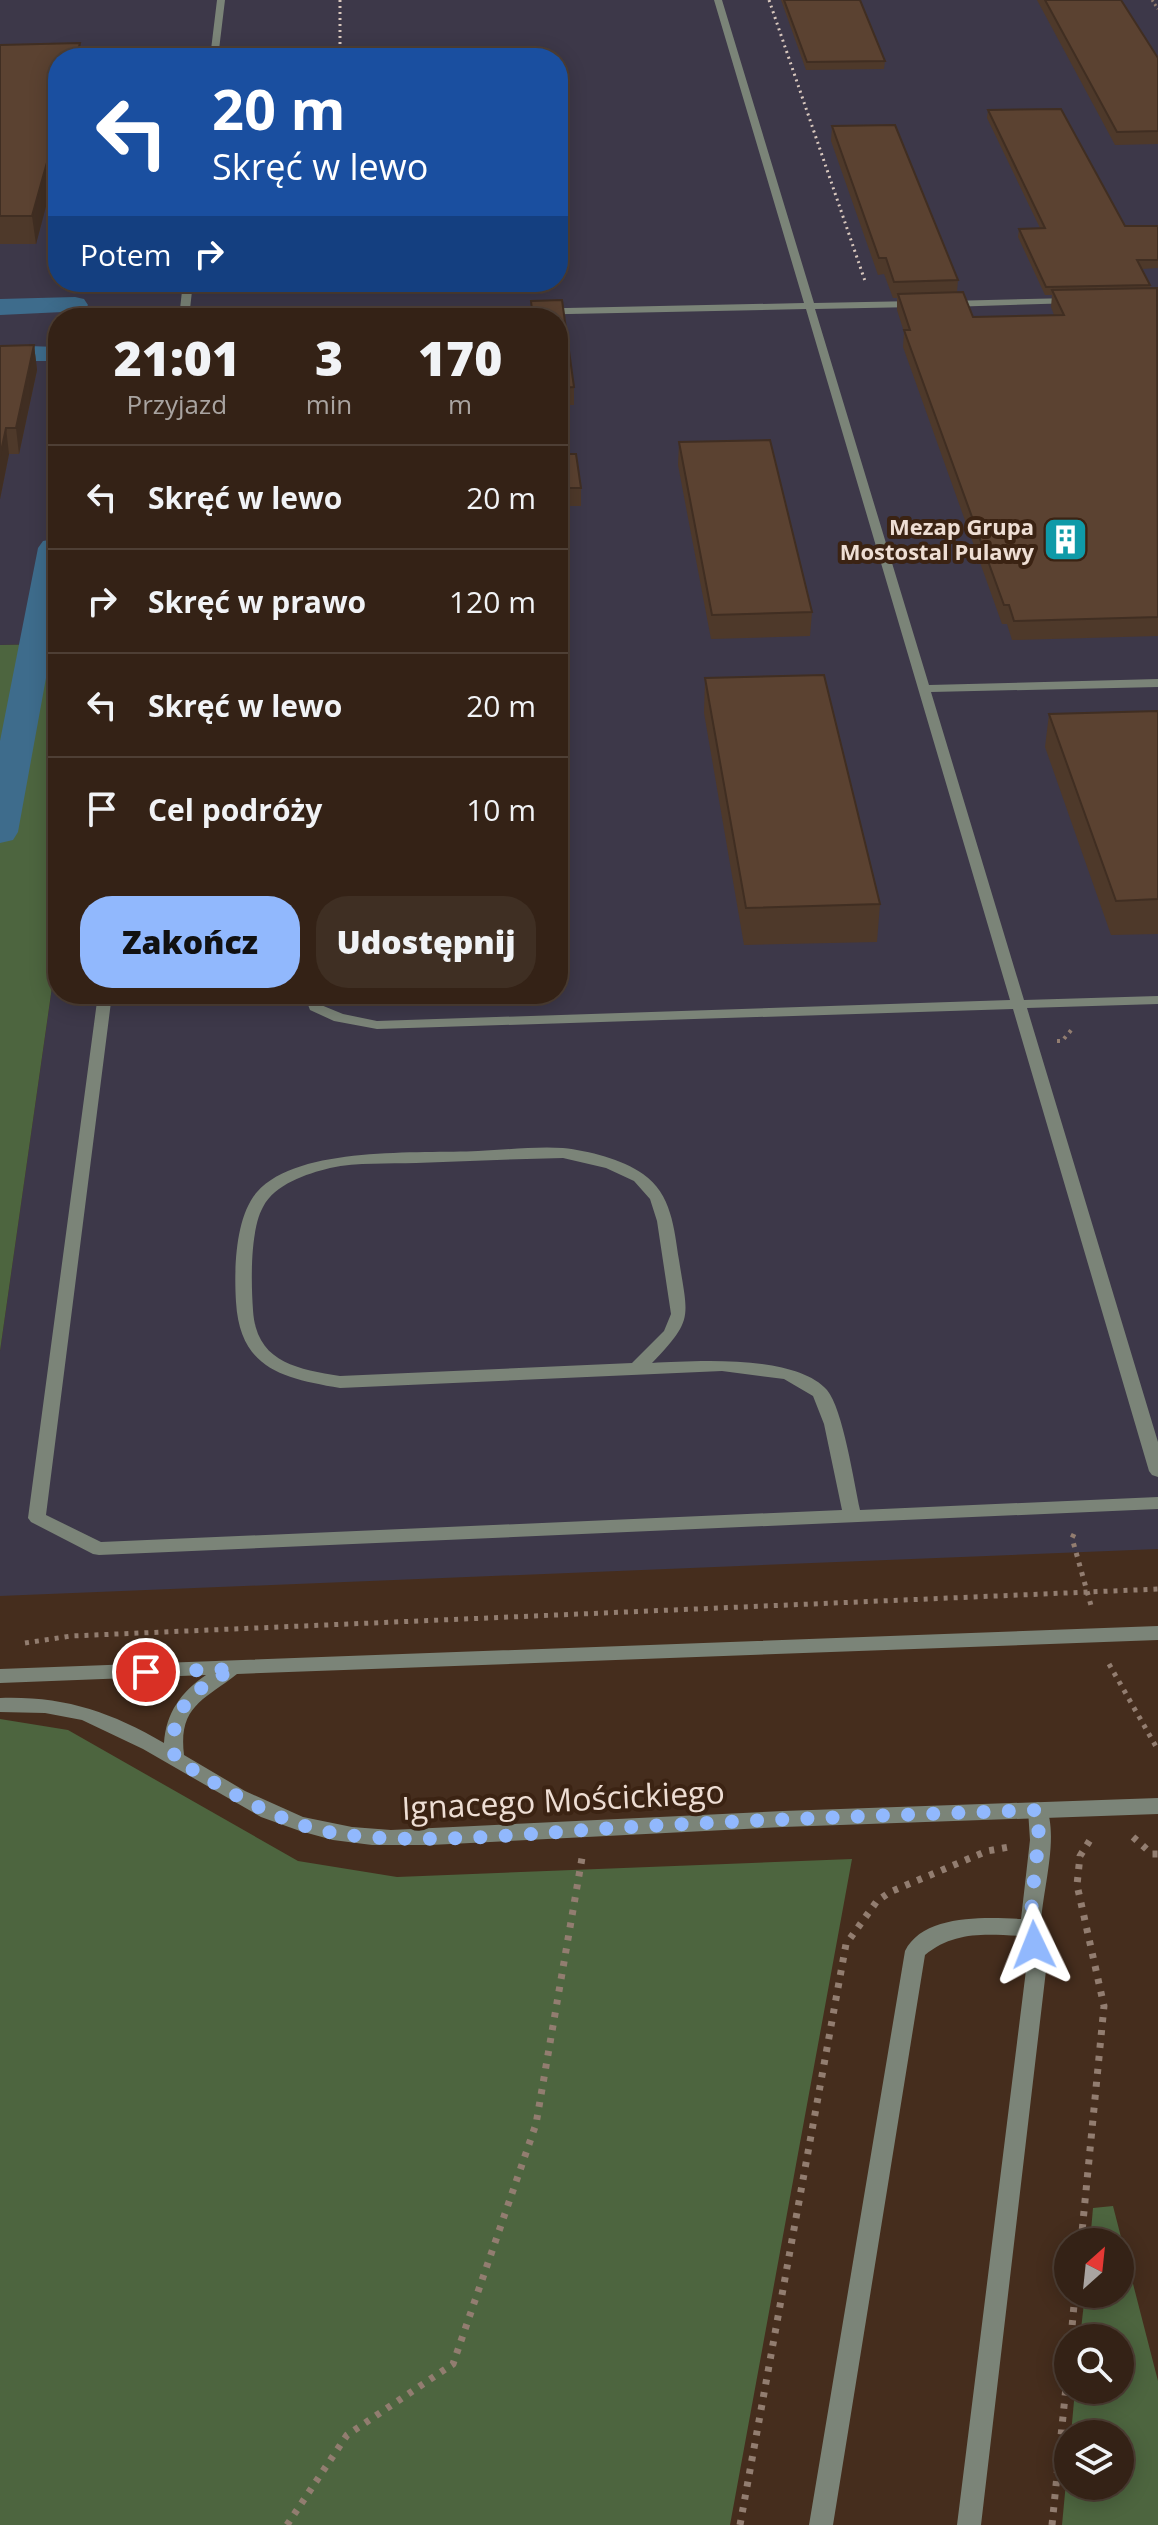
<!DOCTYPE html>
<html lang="pl">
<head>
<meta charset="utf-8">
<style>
  body { margin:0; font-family:"Open Sans",sans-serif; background:#3f2f23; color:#f1f3f6; height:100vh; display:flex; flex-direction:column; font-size:30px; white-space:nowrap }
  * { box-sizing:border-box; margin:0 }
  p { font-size:26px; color:#a9a4a1 }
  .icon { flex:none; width:44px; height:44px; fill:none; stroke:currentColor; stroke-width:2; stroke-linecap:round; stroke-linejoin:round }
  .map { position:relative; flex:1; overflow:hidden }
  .sheet { position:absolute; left:48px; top:308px; width:520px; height:696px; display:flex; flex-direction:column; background:#342216; border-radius:32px; box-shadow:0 4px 20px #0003,0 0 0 2px #4e3f35 }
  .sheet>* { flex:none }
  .top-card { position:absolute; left:48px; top:48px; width:520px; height:244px; border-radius:32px; box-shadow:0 4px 20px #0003,0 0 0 2px #4e3f35; background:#1a4fa0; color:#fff; overflow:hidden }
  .needle { width:52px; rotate:27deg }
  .controls { position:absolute; left:1054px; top:2228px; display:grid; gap:16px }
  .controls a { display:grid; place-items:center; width:80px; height:80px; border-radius:50%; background:#342216; box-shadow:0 4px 20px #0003,0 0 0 2px #4e3f35; font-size:40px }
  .pin { position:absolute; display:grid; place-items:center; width:68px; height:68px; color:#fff; margin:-34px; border:4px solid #fff; border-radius:50%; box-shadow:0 2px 8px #0007 }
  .me { position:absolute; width:88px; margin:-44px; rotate:358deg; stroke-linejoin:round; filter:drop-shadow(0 0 6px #0008) }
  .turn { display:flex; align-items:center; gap:28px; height:168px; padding:0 32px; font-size:36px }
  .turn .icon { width:104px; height:104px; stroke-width:2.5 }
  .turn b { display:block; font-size:56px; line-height:68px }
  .then { display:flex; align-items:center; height:76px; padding:0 32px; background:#0003; gap:16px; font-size:30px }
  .eta { display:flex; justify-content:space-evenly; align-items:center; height:136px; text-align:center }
  .eta b { font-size:48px; font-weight:800; line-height:56px }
  .action { display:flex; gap:16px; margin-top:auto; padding:16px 32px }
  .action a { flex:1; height:92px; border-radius:32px; background:#91b8fd; color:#111; font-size:32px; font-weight:800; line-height:92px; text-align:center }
  .action a+a { background:#3f2f23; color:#f1f3f6 }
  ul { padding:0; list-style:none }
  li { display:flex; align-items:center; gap:24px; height:104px; padding:0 32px; border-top:2px solid #4e3f35 }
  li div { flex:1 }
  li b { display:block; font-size:30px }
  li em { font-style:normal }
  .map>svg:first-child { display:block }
  .industrial { fill:#3d3849; fill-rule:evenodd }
  .green { fill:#4d653f }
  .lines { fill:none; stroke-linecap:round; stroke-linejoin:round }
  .canal { fill:#3e6c8c; fill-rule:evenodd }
  .path-far3 { stroke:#927d70; stroke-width:3; stroke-dasharray:2 3; stroke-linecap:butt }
  .path-far2 { stroke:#927d70; stroke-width:4; stroke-dasharray:3 5; stroke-linecap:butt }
  .path-far1 { stroke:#927d70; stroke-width:5; stroke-dasharray:4 6; stroke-linecap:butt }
  .path { stroke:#927d70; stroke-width:7; stroke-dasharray:5 8; stroke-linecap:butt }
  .lane { fill:#7b8478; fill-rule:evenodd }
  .street { fill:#7b8478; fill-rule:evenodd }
  .rail { stroke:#d9c8be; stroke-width:3; stroke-dasharray:2 4; stroke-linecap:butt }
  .wall { fill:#4e392a }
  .shaded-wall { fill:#402e22 }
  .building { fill:#5b4231; stroke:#402e22; stroke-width:2 }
  .route { stroke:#91b8fd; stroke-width:14; stroke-dasharray:0 25.2 }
  .labels { text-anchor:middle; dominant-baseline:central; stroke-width:8; stroke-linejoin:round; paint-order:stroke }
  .far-poi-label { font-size:22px; font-weight:bold; fill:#eeded4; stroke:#3b2313; text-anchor:end }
  .near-street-label { font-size:32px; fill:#eeded4; stroke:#3b2313 }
</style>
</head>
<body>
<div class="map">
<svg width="1158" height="2525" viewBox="0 0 1158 2525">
  <rect width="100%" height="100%" fill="#452d1d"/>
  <!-- industrial -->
  <path class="industrial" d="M0,0H1158V1549L0,1596V1351L58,945V994H558V318H58V644L0,645ZM58,58H558V282H58Z"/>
  <!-- green -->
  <path class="green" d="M58,644V945L0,1351V645Z
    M0,1719L68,1730L298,1861L397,1877L852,1859L730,2525H0Z
    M1113,2206L1158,2381V2525H1062L1068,2461V2486H1120V2434H1071L1075,2390H1120V2338H1080L1085,2294H1120V2242H1090L1093,2208Z"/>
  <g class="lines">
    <!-- canal -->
    <path class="canal" d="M75,297L84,299L88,305L84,311L0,315V299Z
      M0,345L57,347L58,357L47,361H0Z
      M54,539L58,540V612L18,832L13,840L0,843V741L38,548L43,541Z"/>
    <!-- path-far3 -->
    <path class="path-far3" d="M1152,0L1158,9"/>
    <!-- path-far2 -->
    <path class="path-far2" d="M1057,1041H1062L1073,1028"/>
    <!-- path-far1 -->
    <path class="path-far1" d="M1074,1534L1072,1538L1092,1609
      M25,1643L71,1636L1158,1589
      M1109,1664L1158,1750"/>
    <!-- path -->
    <path class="path" d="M1133,1837L1152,1854H1158
      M1081,2242L1104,2006L1077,1885L1080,1856L1092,1837
      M1071,2338L1075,2294
      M287,2525L347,2435L453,2364L536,2124L582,1858
      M740,2525L846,1944L877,1901L890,1892L987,1851L1009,1847
      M1052,2525L1068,2367"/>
    <!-- lane -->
    <path class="lane" d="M217,0H225L218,58H210Z
      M714,0H722L814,303L916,301L921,304L916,307L815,309L929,685L1158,679V687L931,692L1024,1000L1158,996V1004L1027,1008L1158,1442V1477L1152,1475L1149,1471L1013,1009L377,1029L334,1021L310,1010L304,994H318L321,1005L343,1014L377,1021L1010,1000L806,309L384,318H239L244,315L804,303Z
      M183,282H193L189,318H179Z
      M1072,298L1075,299V303L948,307L943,304L948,301Z
      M98,994H112L46,1515L101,1542L842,1510L824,1424L813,1396L784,1379L722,1371L340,1388C283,1378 240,1369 236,1302C234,1270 235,1217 257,1192C299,1145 420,1154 478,1151C506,1150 536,1146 563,1148C589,1151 622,1159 643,1174C672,1194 674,1229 679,1260C688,1318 694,1319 652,1363C696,1361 795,1354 827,1390C843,1409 854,1483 860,1510L1158,1497V1509L99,1555L93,1554L31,1522L28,1518ZM563,1158L606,1168L634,1181L650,1199L657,1221L671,1314L664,1331L632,1363L340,1376C296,1369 256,1362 253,1310C251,1283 250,1230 263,1207C275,1184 306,1174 330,1168C358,1162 388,1164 416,1163C465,1161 514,1159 563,1158Z
      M1038,1802L1045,1805C1060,1834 1042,1892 1041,1924C1040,1937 1045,1950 1047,1962L981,2525H957L1027,1962L1021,1936C985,1934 954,1931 925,1955L833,2525H809L905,1951C923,1914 986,1917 1021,1919L1030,1840L1028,1810L1031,1805Z"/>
    <!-- street -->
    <path class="street" d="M1158,1626V1640L237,1674C204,1700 178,1706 184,1755L245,1791L303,1817L352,1827L391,1830L783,1811L1158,1798V1814L783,1827L431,1845H372L333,1840L300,1831L261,1817L143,1749L82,1720L45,1713L0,1712V1698C63,1696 109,1711 164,1743C166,1713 181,1692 206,1675L0,1683V1669Z"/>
    <!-- rail -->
    <path class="rail" d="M340,0V58
      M769,0L865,281"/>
  </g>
  <!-- wall -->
  <path class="wall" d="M781,0H860L885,61L884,69L806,70Z
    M1037,0H1121L1158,58V144L1115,145Z
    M0,45L58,58V161L36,244H0Z
    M988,110L1125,226H1158V268L1141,269L1150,285V288L1158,289V636L1012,640L1007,624H1002L903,347L904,332L897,310V298H893L884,274L878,275L831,141L832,126L958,280L957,292L973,317L1054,315L1051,307L1052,295H1045L1018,237L1019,229L1040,228L987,118Z
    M562,300L574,387V405H558V318H532L531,301Z
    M34,345L37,370L19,454H9L0,499V346Z
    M679,442L812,612L810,636L711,639L678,465Z
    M558,454L581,488V506H558Z
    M705,678L880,904L877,942L744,945L704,713Z
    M1158,711V934L1111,935L1045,747L1049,714Z"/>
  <!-- shaded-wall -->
  <path class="shaded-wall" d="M80,43L81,58H76Z
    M58,123V161L36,244L32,216Z
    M34,345L37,370L19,454L16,428Z
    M6,428L9,454L0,499V456Z"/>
  <!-- building -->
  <path class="building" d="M784,0H860L885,61L807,62Z
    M1045,0H1121L1158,58V131L1117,132Z
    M80,43L76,58H58V123L32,216H0V45Z
    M1061,109L1125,226H1158V260H1137L1150,285L1046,287L1019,229L1045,228L988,110Z
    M895,125L958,280L894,282L886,258H879L832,126Z
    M1157,288L1158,617L1014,621L1009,605H1004L904,330H910L898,294L963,292L973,317L1064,315L1052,290Z
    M562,300L574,387L558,388V318H533L531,301Z
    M34,345L16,428H6L0,456V346Z
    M770,440L812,612L712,615L679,442Z
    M558,454H576L581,488H558Z
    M824,675L880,904L746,908L705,678Z
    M1158,711V899L1116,901L1049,714Z"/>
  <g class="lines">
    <!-- route -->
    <path class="route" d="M146,1672L234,1669C194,1688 166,1711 175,1759C225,1789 276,1823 334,1833C424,1847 540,1832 631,1827C767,1819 902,1815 1038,1810C1042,1854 1025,1905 1034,1945"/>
  </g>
  <!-- icons -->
  <defs>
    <symbol id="building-square" viewBox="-11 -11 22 22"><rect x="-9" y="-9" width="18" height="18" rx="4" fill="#0f9aa8" stroke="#3b2313"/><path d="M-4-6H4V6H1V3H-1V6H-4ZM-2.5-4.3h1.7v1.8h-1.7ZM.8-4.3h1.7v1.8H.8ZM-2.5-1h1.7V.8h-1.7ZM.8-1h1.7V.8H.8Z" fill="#fff"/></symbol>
  </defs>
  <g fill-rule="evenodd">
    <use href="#building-square" x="1040" y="514" width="51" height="51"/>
  </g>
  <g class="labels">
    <!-- far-poi labels -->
    <g class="far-poi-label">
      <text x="1034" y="526">Mezap Grupa<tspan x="1034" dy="25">Mostostal Pulawy</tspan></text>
    </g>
    <!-- near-street labels -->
    <g class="near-street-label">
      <text transform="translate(563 1799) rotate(-3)">Ignacego Mościckiego</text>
    </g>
  </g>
</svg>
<div class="controls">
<a><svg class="needle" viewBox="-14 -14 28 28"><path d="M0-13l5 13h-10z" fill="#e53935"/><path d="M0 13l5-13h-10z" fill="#a9a4a1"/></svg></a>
<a><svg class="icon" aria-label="search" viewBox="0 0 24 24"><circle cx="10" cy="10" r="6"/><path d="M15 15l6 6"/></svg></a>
<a><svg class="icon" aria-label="layers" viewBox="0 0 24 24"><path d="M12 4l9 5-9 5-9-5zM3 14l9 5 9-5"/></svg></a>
</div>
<div class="pin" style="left:146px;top:1672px;background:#d93025"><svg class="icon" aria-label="arrive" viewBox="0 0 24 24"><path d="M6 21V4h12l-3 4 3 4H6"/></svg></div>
<svg class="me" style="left:1034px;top:1945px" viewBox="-20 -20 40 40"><path d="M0-17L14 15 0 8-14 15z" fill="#91b8fd" stroke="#fff" stroke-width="4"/></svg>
<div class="top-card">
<div class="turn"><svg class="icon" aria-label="left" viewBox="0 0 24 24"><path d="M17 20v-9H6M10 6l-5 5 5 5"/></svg><div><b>20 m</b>Skręć w lewo</div></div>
<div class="then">Potem<svg class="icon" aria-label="right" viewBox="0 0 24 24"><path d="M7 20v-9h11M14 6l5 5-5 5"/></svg></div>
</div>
<section class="sheet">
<div class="eta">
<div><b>21:01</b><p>Przyjazd</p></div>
<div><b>3</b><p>min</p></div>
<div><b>170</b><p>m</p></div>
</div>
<ul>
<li><svg class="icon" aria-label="left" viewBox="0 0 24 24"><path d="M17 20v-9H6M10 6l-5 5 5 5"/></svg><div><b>Skręć w lewo</b></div><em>20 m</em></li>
<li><svg class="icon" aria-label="right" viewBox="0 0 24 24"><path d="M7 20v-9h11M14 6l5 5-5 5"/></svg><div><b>Skręć w prawo</b></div><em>120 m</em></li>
<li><svg class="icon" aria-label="left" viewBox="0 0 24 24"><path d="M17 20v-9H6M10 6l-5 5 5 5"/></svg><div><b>Skręć w lewo</b></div><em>20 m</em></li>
<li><svg class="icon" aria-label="arrive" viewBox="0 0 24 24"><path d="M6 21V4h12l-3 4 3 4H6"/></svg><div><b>Cel podróży</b></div><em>10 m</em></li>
</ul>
<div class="action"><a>Zakończ</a><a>Udostępnij</a></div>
</section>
</div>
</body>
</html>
